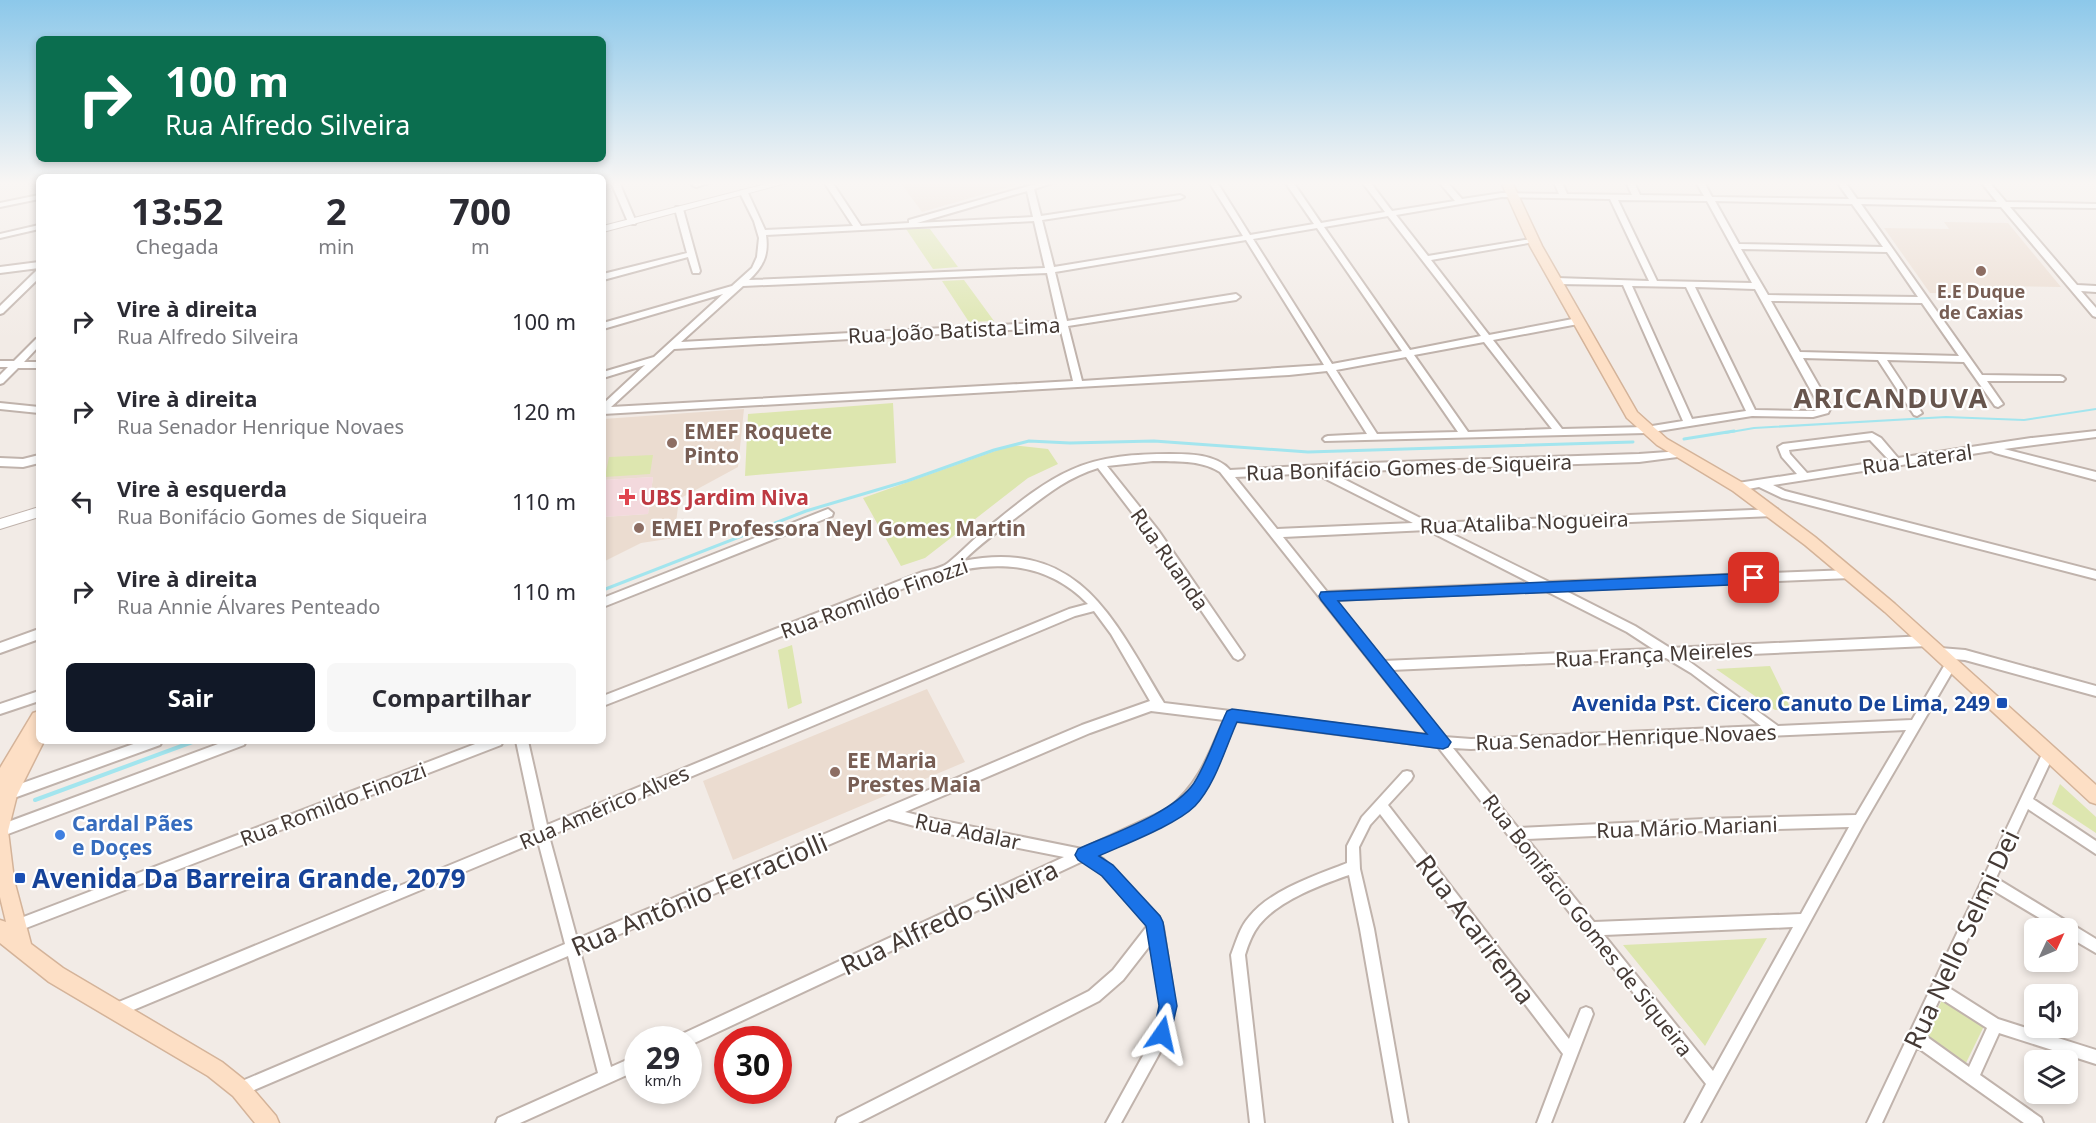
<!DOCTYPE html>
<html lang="pt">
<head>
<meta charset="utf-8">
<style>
  body { margin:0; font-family:"Noto Sans",sans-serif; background:#f7f7f7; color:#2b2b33; height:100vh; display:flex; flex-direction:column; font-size:22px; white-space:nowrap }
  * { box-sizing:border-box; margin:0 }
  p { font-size:20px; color:#7c7c81 }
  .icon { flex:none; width:33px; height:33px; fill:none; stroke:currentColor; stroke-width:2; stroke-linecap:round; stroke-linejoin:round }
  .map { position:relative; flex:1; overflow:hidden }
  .panel { position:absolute; left:36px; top:174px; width:570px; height:570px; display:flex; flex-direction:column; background:#fff; border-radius:9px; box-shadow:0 3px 9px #0003 }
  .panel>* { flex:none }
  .banner { position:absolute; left:36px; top:36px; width:570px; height:126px; border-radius:9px; box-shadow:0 3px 9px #0003; background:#0b6e4f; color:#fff; overflow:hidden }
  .needle { width:39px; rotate:46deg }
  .tools { position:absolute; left:2024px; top:918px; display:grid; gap:12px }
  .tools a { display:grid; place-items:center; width:54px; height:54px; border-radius:9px; background:#fff; box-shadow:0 3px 9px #0003; font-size:30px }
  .speed { position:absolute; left:624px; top:1026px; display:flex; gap:12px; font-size:30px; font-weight:700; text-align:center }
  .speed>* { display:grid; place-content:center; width:78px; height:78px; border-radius:50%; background:#fff; box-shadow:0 3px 9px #0003; line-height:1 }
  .speed small { font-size:15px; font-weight:400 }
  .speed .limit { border:9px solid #d22; background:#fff; color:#111 }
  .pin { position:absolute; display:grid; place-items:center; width:51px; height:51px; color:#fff; margin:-26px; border-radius:12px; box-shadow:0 3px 9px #0006 }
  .me { position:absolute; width:66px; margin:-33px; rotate:11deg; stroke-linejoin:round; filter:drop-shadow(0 0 4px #0008) }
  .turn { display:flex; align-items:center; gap:21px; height:126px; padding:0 30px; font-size:27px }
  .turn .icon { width:78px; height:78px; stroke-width:2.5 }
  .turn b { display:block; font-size:42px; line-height:51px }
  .eta { display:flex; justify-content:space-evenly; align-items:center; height:102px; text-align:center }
  .eta b { font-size:36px; font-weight:700; line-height:42px }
  .button { display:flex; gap:12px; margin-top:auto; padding:12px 30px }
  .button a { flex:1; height:69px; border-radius:9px; background:#111827; color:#fff; font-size:24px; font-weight:700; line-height:69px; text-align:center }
  .button a+a { background:#f7f7f7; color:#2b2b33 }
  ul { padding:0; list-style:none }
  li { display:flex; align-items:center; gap:18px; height:90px; padding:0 30px }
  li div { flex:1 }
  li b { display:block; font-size:22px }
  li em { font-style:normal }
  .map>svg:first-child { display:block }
  .education { fill:#ebdcd0 }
  .medical { fill:#f3d9dd }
  .green { fill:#dde6af }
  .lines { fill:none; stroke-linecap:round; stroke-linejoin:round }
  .stream-far2 { stroke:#a3e5ee; stroke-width:2 }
  .stream-far1 { stroke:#a3e5ee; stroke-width:3 }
  .stream { stroke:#a3e5ee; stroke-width:4 }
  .minor-casing { stroke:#c0b3ac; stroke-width:4 }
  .tertiary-casing { stroke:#c0b3ac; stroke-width:2 }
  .secondary-casing { stroke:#d4b399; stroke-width:3 }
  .minor { fill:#fff; fill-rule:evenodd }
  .tertiary { fill:#fff; fill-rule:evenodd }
  .secondary { fill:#fddfc5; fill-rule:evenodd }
  .route { fill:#1a73e8; stroke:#114b97; stroke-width:1.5 }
  .education-dot { fill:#8d6e63; stroke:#fff; stroke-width:2 }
  .health-dot { fill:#e0444e; stroke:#fff; stroke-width:2 }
  .transit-dot { fill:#1a4fb4; stroke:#fff; stroke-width:2 }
  .shop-dot { fill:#3f7fe0; stroke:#fff; stroke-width:2 }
  .labels { text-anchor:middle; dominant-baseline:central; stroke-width:4.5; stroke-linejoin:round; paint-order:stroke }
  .far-education-label { font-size:18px; font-weight:bold; fill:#785e54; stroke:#fff }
  .street-label { font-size:21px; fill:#453a35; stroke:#fff }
  .education-label { font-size:21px; font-weight:bold; fill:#785e54; stroke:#fff; text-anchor:start }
  .health-label { font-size:21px; font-weight:bold; fill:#be3a42; stroke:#fff; text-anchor:start }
  .transit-label { font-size:21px; font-weight:bold; fill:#164399; stroke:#fff; text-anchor:end }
  .shop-label { font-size:21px; font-weight:bold; fill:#366cbe; stroke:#fff; text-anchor:start }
  .near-transit-label { font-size:26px; font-weight:bold; fill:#164399; stroke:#fff; text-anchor:start }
  .near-street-label { font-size:26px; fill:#453a35; stroke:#fff }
  .district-label { font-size:27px; font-weight:bold; letter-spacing:1.5px; fill:#67554d; stroke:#fff }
</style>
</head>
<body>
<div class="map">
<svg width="2096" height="1123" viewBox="0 0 2096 1123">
  <rect width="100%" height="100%" fill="#f2ebe6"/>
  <!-- education -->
  <path class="education" d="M900,182H1026L922,212Z
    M1944,222L2008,223L2061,287L1994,286L1999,294L1930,293L1884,228L1949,229Z
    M744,409L738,467L679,499L674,538L641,543L603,562V517L648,514L653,477L603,480V419Z
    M927,689L965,762L733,860L703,781Z"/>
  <!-- medical -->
  <path class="medical" d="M653,477L648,514L603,517V480Z"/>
  <!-- green -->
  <path class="green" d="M906,229H930L958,267L933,269Z
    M964,280L994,321L969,322L942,281Z
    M893,403L896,463L745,476L748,414Z
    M1012,445L1048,449L1058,464L1028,478L925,558L901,566L863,498Z
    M653,455L650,474L605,477L609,457Z
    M792,645L802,703L788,709L778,650Z
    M1770,666L1791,709L1775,710L1716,669Z
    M2060,784L2096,817V833L2052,804Z
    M1767,938L1705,1046L1623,945L1644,944Z
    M1943,998L1984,1026L1965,1065L1924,1036Z"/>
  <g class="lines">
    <!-- stream-far2 -->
    <path class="stream-far2" d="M1725,433L1754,428L1946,417L2024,420L2096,409"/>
    <!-- stream-far1 -->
    <path class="stream-far1" d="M1684,439L1734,431
      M603,590L806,511L907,481L994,450L1029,441L1070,443L1154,441L1308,452L1633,442"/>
    <!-- stream -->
    <path class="stream" d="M35,800L195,741"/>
    <defs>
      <path id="minor" d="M611,182H619L636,222L635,224H632L628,222Z
        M699,182H712L696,187L692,185Z
        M824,182H832L861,226L909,223V220L1043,182H1055L1034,189L1041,216L1180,195L1184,197L1180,199L1042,220L1054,267L1243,236L1209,182H1217L1250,235L1314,224L1285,182H1293L1321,223L1385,212L1362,182H1370L1392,211L1455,201L1439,182H1447L1462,199L1502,193L1559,194L1554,182H1562L1567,194L1632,195L1626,182H1634L1640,195L1704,196L1696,182H1704L1712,197L1849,199L1837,182H1845L1857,199L1997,202L1981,182H1989L2006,202L2096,204V208L2010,207L2077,285L2096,286V292L2081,291L2096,308V317L2093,316L2001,207L1861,204L1982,375L2060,376L2063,377L2065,379L2063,381H1987L2003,404L1998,407L1995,406L1964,362L1887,360L1922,413L1917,416L1914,415L1878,360L1803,358L1831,407L1828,413L1813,417L1752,416L1646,433L1325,441L1323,439L1325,437L1328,436L1367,434L1327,371L1289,375L603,414V404L645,365L603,378V372L654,357L723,294L603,329V323L732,286L752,268L757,257L759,238L754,221L740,193L741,191H747L748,193L765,230L853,226ZM1027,191L1033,217L917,223ZM1502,197L1610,199L1649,281L1556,278L1552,281L1556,284L1623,285L1683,421L1646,427L1562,429L1493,340L1578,324L1582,321L1581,319L1578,318L1489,335L1431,260L1534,242H1537V238L1428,256L1396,215ZM1618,200L1707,201L1752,283L1657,281ZM1715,201L1852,204L1883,247L1739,244ZM1388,216L1481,336L1410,350L1324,227ZM1034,221L1045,268L749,280C763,267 769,255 766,235ZM1317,228L1402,351L1332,364L1253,239ZM1246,240L1324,365L1082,381L1068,326L1236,300L1240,297L1236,294L1067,321L1055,272ZM1741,249L1887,252L1918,297L1768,295ZM1047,273L1058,322L681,342L743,286ZM1632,286L1686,287L1746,411L1692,419ZM1695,287L1755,289L1821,409L1813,411L1755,410ZM1771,301L1922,303L1959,356L1800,352ZM1060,327L1073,381L611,407L674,349ZM1484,342L1552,429L1468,432L1414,355ZM1406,357L1458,432L1377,434L1336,370Z
        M39,195V199L0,207V203Z
        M676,207H679L683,209L700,271L699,273H693L688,257L603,280V274L687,253L675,209Z
        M39,225V229L0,238V234Z
        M39,262V268L0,273V267Z
        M39,270V278L3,313L0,314V306L36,271Z
        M39,338V346L24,362H39V368H18L3,383L0,384V375L8,367H0V361H14L36,339Z
        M0,403L39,407V413L0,409Z
        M2096,431V437L2004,449L2096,472V480L1995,453L1991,451L1773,485L1785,491L2096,571V579L1782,498L1759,487L1738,491L1733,487L1738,483L1797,474L1782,457L1778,447L1783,444L1872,433L1881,438L1898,458L2031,438ZM1870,440L1889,460L1807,473L1790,454L1789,450Z
        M1682,451L1685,452L1687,454L1685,456L1639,462L1330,472L1430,523L1777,509L1778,512L1773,516L1444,530L1549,582L1850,570L1854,571L1855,574L1854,577L1850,578L1564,590L1635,626L1670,648L1927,636L1931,638L1933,641L1931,644L1927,646L1683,657L1778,726L1912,720L1947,661L1951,659L1955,661L1957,664L1955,667L1863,825L1700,1123H1685L1706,1084L1438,747L1235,721C1223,752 1212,787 1186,809C1166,827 1122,843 1096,855L1103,859L1159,917L1163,927L1175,1006L1170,1034L1121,1123H1106L1156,1032L1161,1006L1151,944L1123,980L1099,1001L858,1123H836L838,1118L1089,991L1113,970L1148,925L1095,867L1083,861L690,1045L688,1046V1040H678L680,1035L1064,857L929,830L889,819L580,951L611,1067L638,1055V1070L520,1123H496L498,1118L598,1073L568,956L240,1096L235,1094L233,1089L235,1084L565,944L538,841L114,1018L109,1016L107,1011L109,1006L535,830L516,741H528L547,825L1069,609L1088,604C1043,558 987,560 930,578L603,706V696L922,572C930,570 942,568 948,563C961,553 972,540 985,530C1011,509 1041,483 1071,470C1102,456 1136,454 1170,454C1189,454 1216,454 1230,470L1339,464L1639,454ZM1153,461C1176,462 1199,459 1220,472L1429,735L1164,703C1113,619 1080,538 963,561C981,543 1001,529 1021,514C1046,495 1068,477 1098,468L1150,536L1234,658L1238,660L1242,658L1244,655L1242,652L1158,530L1107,466ZM1314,473L1413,523L1277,529L1235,477ZM1427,530L1531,583L1327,592L1283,537ZM1546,591L1627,632L1653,649L1383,661L1334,600ZM1094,611L1111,634L1150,701L1082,725L577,939L549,836L1075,616ZM1666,658L1691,673L1761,726L1471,739L1444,737L1391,670ZM1151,711L1224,720C1209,755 1199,784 1168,809L1082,849L929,818L905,812L1090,733ZM1906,730L1856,815L1705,819L1518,828L1453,748L1471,749ZM1849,827L1801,914L1594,922L1527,839L1705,831ZM1793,927L1713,1071L1604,935Z
        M39,455V463L23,467L0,466V458L23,459Z
        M828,509L833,513L832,516L603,607V598Z
        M39,629V639L0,653V643Z
        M1940,648L1965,650L2096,686V696L1965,660L1940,658L1936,656L1934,653L1936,650Z
        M39,691V701L0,714V704Z
        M142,741H162L160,745L0,803V791Z
        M226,741H246L244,745L0,837V825Z
        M483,741H503L501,745L13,933L8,932L6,927L8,922L13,921Z
        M2048,749L2052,750L2054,754L2033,799L2096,841V854L2028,809L1996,878L2096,939V953L2067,936V928H2056L1991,889L1946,986L1998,1019L2096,1050V1064L1999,1033L1980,1075L2041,1118L2043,1123H2024L1917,1047L1882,1123H1867L2044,750ZM1940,998L1987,1028L1969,1067L1923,1034Z
        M1407,771L1411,772L1413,776L1411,780L1388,805L1569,1039L1581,1009L1586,1007L1591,1009L1593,1014L1551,1123H1537L1563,1054L1380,814L1370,825L1359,847L1360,869L1374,929L1408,1123H1394L1360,929L1349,875C1320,885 1278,901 1259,925C1252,934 1248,945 1245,955L1264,1123H1250L1231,955C1236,942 1240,927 1249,917C1270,890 1317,875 1347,863V846L1362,817L1403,772Z"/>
      <path id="tertiary" d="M774,182H790L603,232V226Z
        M39,507V517L0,529V519Z"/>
      <path id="secondary" d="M1501,182H1512L1542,246L1637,412L1667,439L1743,483L1815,537L1895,604L2096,785V804L2090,802L1885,612L1805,545L1733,491L1657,445L1627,418L1530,246Z
        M39,711V741H44L17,795L8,831L14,880L31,944L63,968L222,1062L247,1082L276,1116L279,1123H255L233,1096L208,1076L49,982L0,943V920L6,922L0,897V768L33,713Z"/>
    </defs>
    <!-- minor casing -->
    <use href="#minor" class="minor-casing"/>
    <!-- tertiary casing -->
    <use href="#tertiary" class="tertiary-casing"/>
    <!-- secondary casing -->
    <use href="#secondary" class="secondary-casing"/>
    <!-- minor -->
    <use href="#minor" class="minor"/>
    <!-- tertiary -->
    <use href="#tertiary" class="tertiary"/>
    <!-- secondary -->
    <use href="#secondary" class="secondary"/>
  </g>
  <!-- sky -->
  <linearGradient id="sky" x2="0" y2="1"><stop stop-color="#8cc8ea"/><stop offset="0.54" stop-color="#f9f6f4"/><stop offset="1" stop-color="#f9f6f4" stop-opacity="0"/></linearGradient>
  <rect width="2096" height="339" fill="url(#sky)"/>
  <!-- route -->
  <path class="route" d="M1754,573L1761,578L1754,584L1338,601L1451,742L1448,747L1443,749L1237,722C1225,749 1215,785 1195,806C1176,825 1125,844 1099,856L1113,865L1160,916L1163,922L1177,1006L1169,1040L1162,1043L1156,1040L1153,1034L1159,1006L1146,926L1102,876L1078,860L1075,855L1078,849C1111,834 1174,813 1194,783C1208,761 1216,734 1227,711L1232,709L1427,734L1321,600L1319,596L1321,592Z"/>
  <!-- markers -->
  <g class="education-dot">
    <circle cx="1981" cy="271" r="6"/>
    <circle cx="672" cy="443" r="6"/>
    <circle cx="639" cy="528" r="6"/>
    <circle cx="835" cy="772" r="6"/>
  </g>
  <path class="health-dot" d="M624 488h6v6h6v6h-6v6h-6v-6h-6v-6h6z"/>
  <g class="transit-dot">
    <rect x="1996" y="697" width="12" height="12" rx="3"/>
    <rect x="14" y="872" width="12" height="12" rx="3"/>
  </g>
  <circle class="shop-dot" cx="60" cy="835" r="6"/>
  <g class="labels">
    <!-- far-education labels -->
    <g class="far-education-label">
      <text x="1981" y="291">E.E Duque<tspan x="1981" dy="21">de Caxias</tspan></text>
    </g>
    <!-- street labels -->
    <g class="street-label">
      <text transform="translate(954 330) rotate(-3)">Rua João Batista Lima</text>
      <text transform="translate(1917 459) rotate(-8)">Rua Lateral</text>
      <text transform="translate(1409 467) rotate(-2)">Rua Bonifácio Gomes de Siqueira</text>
      <text transform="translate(1524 522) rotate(-2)">Rua Ataliba Nogueira</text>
      <text transform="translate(1170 559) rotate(55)">Rua Ruanda</text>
      <text transform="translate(874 598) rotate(-20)">Rua Romildo Finozzi</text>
      <text transform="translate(1654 654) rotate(-3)">Rua França Meireles</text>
      <text transform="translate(1626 737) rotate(-2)">Rua Senador Henrique Novaes</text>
      <text transform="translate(333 804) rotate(-21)">Rua Romildo Finozzi</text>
      <text transform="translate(604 807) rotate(-23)">Rua Américo Alves</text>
      <text transform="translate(1687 827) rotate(-2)">Rua Mário Mariani</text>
      <text transform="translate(968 831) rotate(12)">Rua Adalar</text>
      <text transform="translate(1588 925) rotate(52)">Rua Bonifácio Gomes de Siqueira</text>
    </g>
    <!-- education labels -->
    <g class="education-label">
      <text x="684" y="431">EMEF Roquete<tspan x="684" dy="24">Pinto</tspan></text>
      <text x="651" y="528">EMEI Professora Neyl Gomes Martin</text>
      <text x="847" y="760">EE Maria<tspan x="847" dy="24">Prestes Maia</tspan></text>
    </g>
    <!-- health labels -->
    <g class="health-label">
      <text x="640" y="497">UBS Jardim Niva</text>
    </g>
    <!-- transit labels -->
    <g class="transit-label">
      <text x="1990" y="703">Avenida Pst. Cicero Canuto De Lima, 249</text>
    </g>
    <!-- shop labels -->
    <g class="shop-label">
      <text x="72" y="823">Cardal Pães<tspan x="72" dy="24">e Doçes</tspan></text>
    </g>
    <!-- near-transit labels -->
    <g class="near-transit-label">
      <text x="32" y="878">Avenida Da Barreira Grande, 2079</text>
    </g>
    <!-- near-street labels -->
    <g class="near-street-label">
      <text transform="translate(699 894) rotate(-23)">Rua Antônio Ferraciolli</text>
      <text transform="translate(949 917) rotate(-25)">Rua Alfredo Silveira</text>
      <text transform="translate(1476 929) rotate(53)">Rua Acarirema</text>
      <text transform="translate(1961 939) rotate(-65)">Rua Nello Selmi Dei</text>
    </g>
    <!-- district labels -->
    <g class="district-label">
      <text x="1891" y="397">ARICANDUVA</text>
    </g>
  </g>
</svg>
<div class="tools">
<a><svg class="needle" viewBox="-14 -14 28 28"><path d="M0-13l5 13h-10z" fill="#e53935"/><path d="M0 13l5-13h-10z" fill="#7c7c81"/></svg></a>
<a><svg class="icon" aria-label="sound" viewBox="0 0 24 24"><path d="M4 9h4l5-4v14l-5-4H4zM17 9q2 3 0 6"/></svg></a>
<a><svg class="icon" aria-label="layers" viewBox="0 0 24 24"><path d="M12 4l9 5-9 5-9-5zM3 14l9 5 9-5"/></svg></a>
</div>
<div class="speed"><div>29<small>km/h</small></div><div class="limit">30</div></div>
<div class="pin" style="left:1754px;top:578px;background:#d93025"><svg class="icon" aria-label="arrive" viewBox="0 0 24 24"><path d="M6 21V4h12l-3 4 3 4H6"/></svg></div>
<svg class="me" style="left:1162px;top:1034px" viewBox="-20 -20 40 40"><path d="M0-17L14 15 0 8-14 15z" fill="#1a73e8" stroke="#fff" stroke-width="4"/></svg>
<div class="banner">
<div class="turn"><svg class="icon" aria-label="right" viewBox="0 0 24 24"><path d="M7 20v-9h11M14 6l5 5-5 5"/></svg><div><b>100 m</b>Rua Alfredo Silveira</div></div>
</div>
<section class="panel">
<div class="eta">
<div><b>13:52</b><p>Chegada</p></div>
<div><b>2</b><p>min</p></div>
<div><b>700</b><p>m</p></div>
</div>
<ul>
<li><svg class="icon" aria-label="right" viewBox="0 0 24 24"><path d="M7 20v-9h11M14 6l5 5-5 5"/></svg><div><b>Vire à direita</b><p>Rua Alfredo Silveira</p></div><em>100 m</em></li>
<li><svg class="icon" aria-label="right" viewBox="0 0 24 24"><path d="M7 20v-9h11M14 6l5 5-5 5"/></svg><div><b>Vire à direita</b><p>Rua Senador Henrique Novaes</p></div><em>120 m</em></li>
<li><svg class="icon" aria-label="left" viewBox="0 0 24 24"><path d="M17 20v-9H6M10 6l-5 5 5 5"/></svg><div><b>Vire à esquerda</b><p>Rua Bonifácio Gomes de Siqueira</p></div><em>110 m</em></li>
<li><svg class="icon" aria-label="right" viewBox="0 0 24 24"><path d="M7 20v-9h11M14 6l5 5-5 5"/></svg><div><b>Vire à direita</b><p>Rua Annie Álvares Penteado</p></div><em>110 m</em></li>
</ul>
<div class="button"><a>Sair</a><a>Compartilhar</a></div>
</section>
</div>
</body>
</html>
